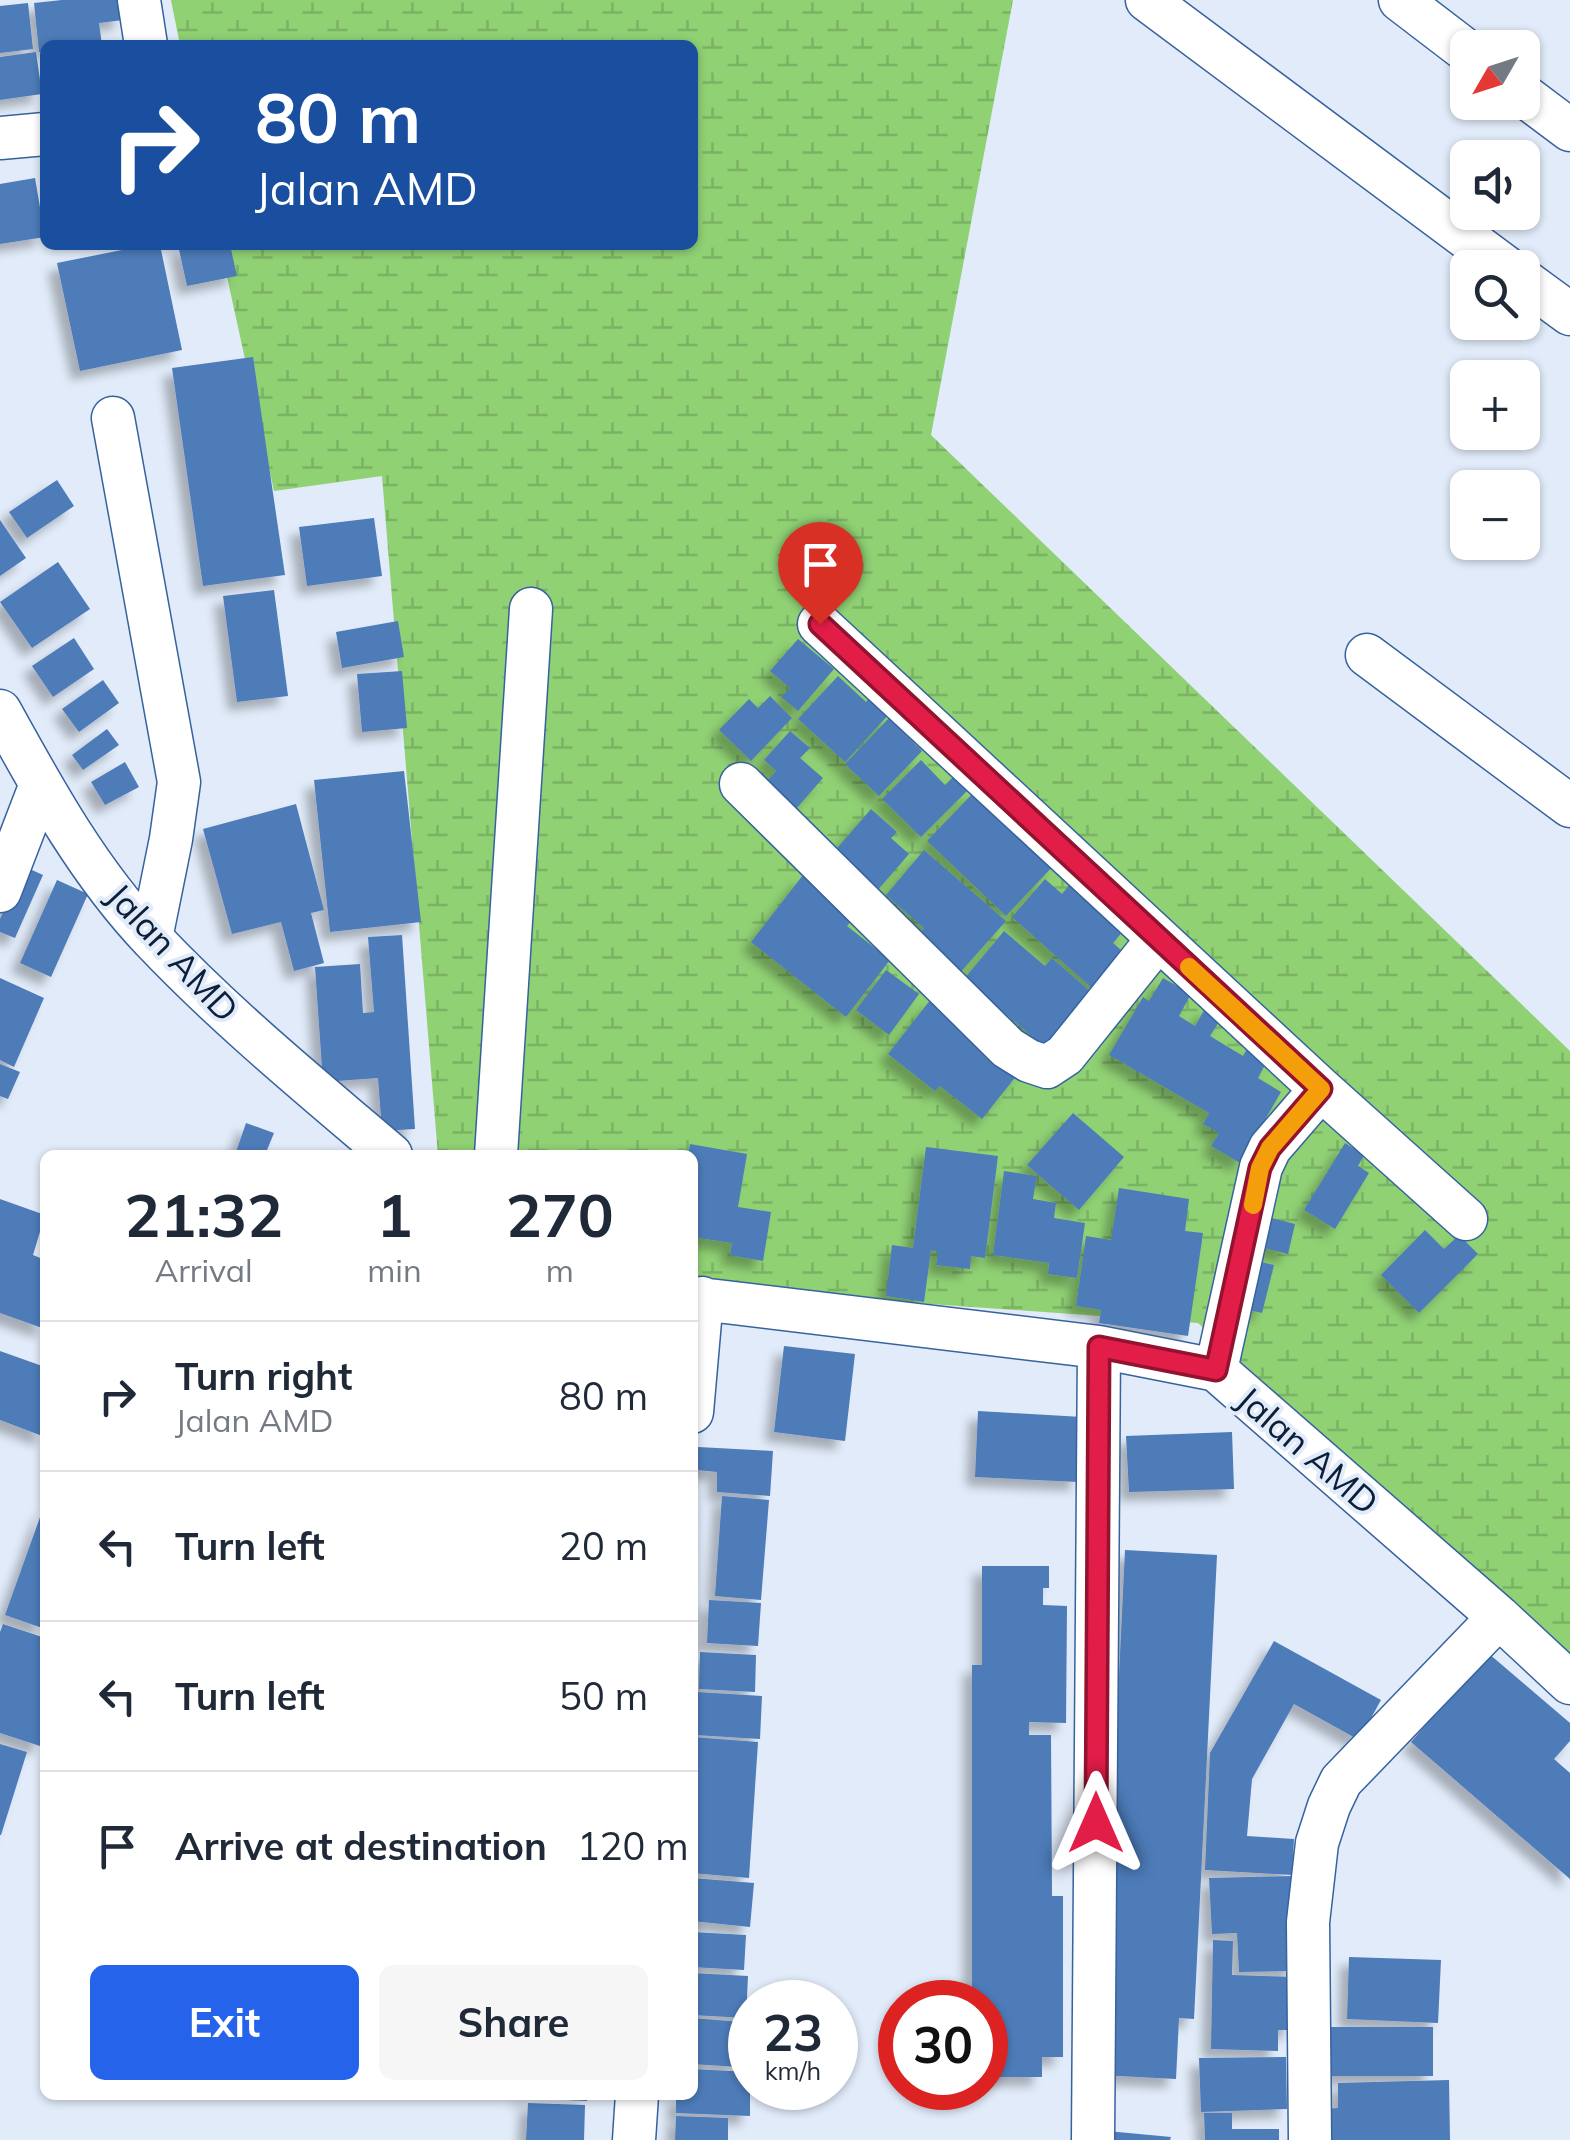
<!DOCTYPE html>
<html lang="en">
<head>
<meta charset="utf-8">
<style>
  body { margin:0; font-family:Mulish,sans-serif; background:#f6f6f7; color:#1f2937; height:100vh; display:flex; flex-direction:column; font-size:38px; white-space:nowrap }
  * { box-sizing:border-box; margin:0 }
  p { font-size:32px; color:#747a83 }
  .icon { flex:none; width:55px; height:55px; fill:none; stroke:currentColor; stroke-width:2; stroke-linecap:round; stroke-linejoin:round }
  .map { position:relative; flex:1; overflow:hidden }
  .details { position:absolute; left:40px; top:1150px; width:658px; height:950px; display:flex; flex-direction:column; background:#fff; border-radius:15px; box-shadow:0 2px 8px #0004 }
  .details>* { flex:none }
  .banner { position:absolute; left:40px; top:40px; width:658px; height:210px; border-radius:15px; box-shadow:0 2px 8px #0004; background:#1a4fa0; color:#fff; overflow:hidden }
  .needle { width:65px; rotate:231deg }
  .tools { position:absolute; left:1450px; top:30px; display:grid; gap:20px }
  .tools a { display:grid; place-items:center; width:90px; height:90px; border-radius:15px; background:#fff; box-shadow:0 2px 8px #0004; font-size:50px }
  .speed { position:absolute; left:728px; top:1980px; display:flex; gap:20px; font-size:50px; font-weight:700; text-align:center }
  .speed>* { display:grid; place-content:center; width:130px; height:130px; border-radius:50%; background:#fff; box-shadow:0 2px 8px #0004; line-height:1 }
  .speed small { font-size:25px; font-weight:400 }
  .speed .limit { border:15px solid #d22; background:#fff; color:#111 }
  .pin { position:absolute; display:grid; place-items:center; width:85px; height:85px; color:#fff; margin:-102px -42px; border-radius:50% 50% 50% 0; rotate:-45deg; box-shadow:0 0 10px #0007 }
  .pin .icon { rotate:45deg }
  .me { position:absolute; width:110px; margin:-55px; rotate:0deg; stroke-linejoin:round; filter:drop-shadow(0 0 8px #0008) }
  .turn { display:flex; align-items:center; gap:35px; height:210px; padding:0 50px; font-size:45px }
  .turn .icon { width:130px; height:130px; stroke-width:2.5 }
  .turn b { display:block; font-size:70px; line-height:85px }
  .eta { display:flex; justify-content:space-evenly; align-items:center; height:170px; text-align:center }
  .eta b { font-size:60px; font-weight:700; line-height:70px }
  .cta { display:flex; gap:20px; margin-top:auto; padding:20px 50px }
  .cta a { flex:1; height:115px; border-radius:15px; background:#2563eb; color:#fff; font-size:40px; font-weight:700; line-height:115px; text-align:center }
  .cta a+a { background:#f6f6f7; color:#1f2937 }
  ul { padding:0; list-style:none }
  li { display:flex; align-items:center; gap:30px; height:150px; padding:0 50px; border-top:2px solid #e0e1e3 }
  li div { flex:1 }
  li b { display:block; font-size:38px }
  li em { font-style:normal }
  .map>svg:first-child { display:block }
  .wetland { fill:url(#wetland-marsh) }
  .building { fill:#4e7bb9; filter:url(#shadow) }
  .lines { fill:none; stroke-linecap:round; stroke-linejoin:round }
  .minor-casing { stroke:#36629e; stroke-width:45 }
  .minor { stroke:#fff; stroke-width:42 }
  .route-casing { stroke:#92132f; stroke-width:25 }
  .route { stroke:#e11d48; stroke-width:18 }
  .slow { stroke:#f59e0b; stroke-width:18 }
  .labels { text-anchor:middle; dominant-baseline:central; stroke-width:8; stroke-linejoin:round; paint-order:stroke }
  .street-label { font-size:35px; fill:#0d1f38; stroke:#e1ebf9 }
</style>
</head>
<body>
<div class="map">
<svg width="1570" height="2140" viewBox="0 0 1570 2140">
  <defs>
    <pattern id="wetland-marsh" width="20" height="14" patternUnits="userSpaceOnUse" patternTransform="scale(2.5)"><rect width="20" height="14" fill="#90d174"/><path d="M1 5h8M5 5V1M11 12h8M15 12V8" fill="none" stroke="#7bb365"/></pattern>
    <filter id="shadow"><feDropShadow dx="-9" dy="9" stdDeviation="5" flood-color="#0004"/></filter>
  </defs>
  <rect width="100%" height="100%" fill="#e1ebf9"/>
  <!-- wetland -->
  <path class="wetland" d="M171,0H1013L931,435L1570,1051V1660L1198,1323L790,1294L693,1280L692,1155H438L382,476L274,491L220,245H692V45H180Z"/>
  <!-- building -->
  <path class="building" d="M62,0H121L123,20L99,23L102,45H45V52H39L34,3Z
    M28,3L33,49L0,53V6Z
    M36,52L42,94L0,100V57Z
    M35,178L45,237L0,244V184Z
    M147,245H160L182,350L80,371L57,263Z
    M178,245H230L237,276L187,286Z
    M253,357L285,575L203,586L172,368Z
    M57,480L74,506L27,538L9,512Z
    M374,518L382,576L307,586L299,527Z
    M0,520L26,558L0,576Z
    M58,562L90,609L32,648L0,602Z
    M274,590L288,696L237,702L223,596Z
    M398,621L404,657L342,668L336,632Z
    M74,638L94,669L53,697L32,666Z
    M798,639L834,669L798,711L781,697L790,688L770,671Z
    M402,671L407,728L362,732L357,674Z
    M838,676L866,702L873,694L891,712L845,762L798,719Z
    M103,680L119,703L79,732L62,709Z
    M770,696L792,718L751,761L719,730L749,699L758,708Z
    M889,718L922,751L879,796L845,764Z
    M107,729L119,745L83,770L72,755Z
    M790,731L810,748L800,758L823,778L796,809L765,783L776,771L764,760Z
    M921,760L945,785L953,777L967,791L921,837L882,799Z
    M125,762L139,787L105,805L91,782Z
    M404,771L421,922L330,932L314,780Z
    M976,790L1055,864L1006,916L927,841Z
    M296,804L324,910L311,913L324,963L294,971L281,922L232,934L203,829Z
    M871,809L897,832L891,838L909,854L876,892L832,854Z
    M924,850L1006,921L958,975L916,938L924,928L886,895Z
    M23,866L43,875L15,938L0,932V919Z
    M803,875L855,916L847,926L890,960L846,1017L751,942Z
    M1045,879L1062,894L1071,883L1124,930L1113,943L1127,955L1095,991L1012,917Z
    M57,880L88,894L51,977L20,963Z
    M1004,931L1045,966L1052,958L1092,993L1046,1048L964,979Z
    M402,935L415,1129L382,1131L378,1078L323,1082L315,967L360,964L363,1013L374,1012L368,937Z
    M886,970L919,994L889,1035L856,1010Z
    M0,978L44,998L14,1067L0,1060Z
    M1163,978L1191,994L1179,1016L1195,1026L1206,1007L1222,1017L1210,1036L1243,1056L1248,1047L1268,1059L1258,1078L1281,1092L1240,1163L1211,1146L1219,1133L1203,1124L1209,1113L1109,1055L1143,997L1149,1001Z
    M931,999L1021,1070L982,1119L940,1086L935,1091L888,1054Z
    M0,1064L20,1072L8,1099L0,1096Z
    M1073,1113L1124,1157L1079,1210L1027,1165Z
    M246,1123L274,1133L265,1155H235Z
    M1345,1143L1364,1155L1358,1166L1369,1173L1335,1229L1304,1210Z
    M690,1144L747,1154L738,1207L771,1212L763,1261L730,1255L732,1243L692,1237V1155H688Z
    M926,1147L998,1156L985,1258L971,1256L970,1269L936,1265L938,1252L931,1250L924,1302L886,1296L892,1245L913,1248Z
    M1004,1171L1037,1176L1033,1199L1056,1203L1054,1218L1085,1223L1077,1278L1048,1274L1049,1263L993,1255Z
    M1119,1188L1189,1199L1185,1231L1203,1233L1188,1336L1099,1323L1101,1310L1076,1306L1086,1236L1111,1240Z
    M0,1199L45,1215L33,1255L45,1260V1329L0,1313Z
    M1268,1217L1295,1224L1288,1254L1260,1247Z
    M1425,1230L1444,1249L1459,1235L1478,1254L1419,1313L1381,1275Z
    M1248,1259L1274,1265L1262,1313L1237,1307Z
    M784,1346L855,1354L845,1441L774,1432Z
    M0,1351L45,1367V1437L0,1420Z
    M978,1411L1082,1417L1079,1482L975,1477Z
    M1232,1432L1234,1489L1129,1492L1126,1436Z
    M698,1447L773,1451L770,1496L717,1492V1472L697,1470Z
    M722,1496L769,1500L761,1600L715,1596Z
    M44,1506H45V1629L5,1615Z
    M1125,1550L1217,1555L1194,2019L1179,2018L1176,2079L1100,2075Z
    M982,1566H1049V1588H1043V1605L1067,1606L1066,1723L1029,1722V1735H1051L1052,1896H1063V2057H1042V2077H997V2058H985V2002H972V1665H982Z
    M709,1600L761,1603L758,1646L707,1643Z
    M3,1624L45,1638V1731L40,1746L0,1733V1632Z
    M1274,1641L1381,1700L1359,1740L1294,1704L1252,1779L1247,1836L1294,1839L1292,1875L1205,1870L1210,1753Z
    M700,1652L756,1655L755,1692L699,1689Z
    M1488,1653L1570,1723V1741L1554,1759L1570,1773V1879L1411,1742Z
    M697,1692L762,1696L760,1739L695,1735Z
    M692,1737L758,1742L749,1878L692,1873Z
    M0,1744L27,1752L1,1835H0Z
    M1292,1876L1296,1971L1239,1972L1237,1933L1212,1934L1209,1878Z
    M692,1878L754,1883L750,1927L692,1921Z
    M692,1932L746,1935L744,1970L692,1967Z
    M1213,1940L1233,1941L1232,1975L1294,1977L1292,2030H1278V2051L1211,2049Z
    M1349,1957L1441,1960L1438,2023L1347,2019Z
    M692,1973L748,1976L746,2018L692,2015Z
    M692,2018L741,2022L739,2067L692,2064Z
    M1322,2027H1433V2076H1322Z
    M1286,2057L1287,2109L1201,2112L1199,2058Z
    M692,2069L750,2072V2116L676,2113V2095H692Z
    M1449,2080L1450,2140H1323V2109L1338,2108V2083Z
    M520,2095H588L587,2101L520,2098Z
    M528,2103L585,2105L584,2140H526Z
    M1204,2113H1232V2129H1279V2140H1205Z
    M676,2116L728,2118V2140H675Z
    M1107,2131L1171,2137L1170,2140H1106Z"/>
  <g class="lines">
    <defs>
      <path id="minor" d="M139,0L146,45
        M1147,0L1507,268
        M1400,0L1468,52
        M1522,94L1570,130
        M0,138L45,134
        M1522,279L1570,314
        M113,418L179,782L171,839L151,938
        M819,624L1321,1089L1270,1148L1261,1167L1216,1370
        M1367,655L1570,806
        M0,711C44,791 89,873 153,940C226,1017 310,1086 391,1155
        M741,784L1008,1048L1029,1061L1047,1067L1065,1055L1158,939
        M0,891L41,784
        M1321,1089L1466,1219
        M496,1155L531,609
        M692,1298L1099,1347L1216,1370L1499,1617L1570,1683
        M692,1412L702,1298
        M634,2140L637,2095
        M1093,2140L1099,1347
        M1310,2140L1308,1922L1317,1843L1329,1806L1341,1781L1499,1617"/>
    </defs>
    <!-- minor casing -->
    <use href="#minor" class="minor-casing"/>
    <!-- minor -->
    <use href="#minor" class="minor"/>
  </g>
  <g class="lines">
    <defs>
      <path id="route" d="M820,624L1321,1089L1270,1148L1260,1168L1216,1370L1099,1347L1096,1823"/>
    </defs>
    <!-- route casing -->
    <use href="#route" class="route-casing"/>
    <!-- route -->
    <use href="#route" class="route"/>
    <!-- slow -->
    <path class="slow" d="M1189,967L1321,1089L1270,1148L1260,1168L1253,1205"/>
  </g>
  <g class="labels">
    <!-- street labels -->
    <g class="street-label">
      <text transform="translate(173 952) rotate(47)">Jalan AMD</text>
      <text transform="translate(1308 1450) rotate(41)">Jalan AMD</text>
    </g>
  </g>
</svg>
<div class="tools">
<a><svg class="needle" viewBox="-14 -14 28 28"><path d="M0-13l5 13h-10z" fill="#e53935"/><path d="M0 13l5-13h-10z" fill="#747a83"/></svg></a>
<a><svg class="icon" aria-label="sound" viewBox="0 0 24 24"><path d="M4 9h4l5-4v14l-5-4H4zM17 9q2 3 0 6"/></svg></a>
<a><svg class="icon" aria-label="search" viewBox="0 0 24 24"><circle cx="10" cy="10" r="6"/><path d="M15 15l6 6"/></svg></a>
<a>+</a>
<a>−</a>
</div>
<div class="speed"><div>23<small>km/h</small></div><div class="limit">30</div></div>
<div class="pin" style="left:820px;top:624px;background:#d93025"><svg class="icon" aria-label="arrive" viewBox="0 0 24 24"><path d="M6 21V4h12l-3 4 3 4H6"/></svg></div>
<svg class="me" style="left:1096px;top:1823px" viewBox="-20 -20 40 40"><path d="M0-17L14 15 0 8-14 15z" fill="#e11d48" stroke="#fff" stroke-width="4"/></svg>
<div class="banner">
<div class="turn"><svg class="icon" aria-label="right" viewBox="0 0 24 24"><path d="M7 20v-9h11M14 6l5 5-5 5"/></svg><div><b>80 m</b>Jalan AMD</div></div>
</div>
<section class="details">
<div class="eta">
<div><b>21:32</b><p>Arrival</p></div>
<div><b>1</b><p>min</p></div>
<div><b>270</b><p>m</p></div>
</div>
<ul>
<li><svg class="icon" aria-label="right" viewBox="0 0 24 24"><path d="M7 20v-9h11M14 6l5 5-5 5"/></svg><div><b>Turn right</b><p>Jalan AMD</p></div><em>80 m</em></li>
<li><svg class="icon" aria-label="left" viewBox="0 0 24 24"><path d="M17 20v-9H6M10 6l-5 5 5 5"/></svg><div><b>Turn left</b></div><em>20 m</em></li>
<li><svg class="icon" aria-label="left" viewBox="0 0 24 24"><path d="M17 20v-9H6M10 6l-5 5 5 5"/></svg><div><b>Turn left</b></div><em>50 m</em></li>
<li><svg class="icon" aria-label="arrive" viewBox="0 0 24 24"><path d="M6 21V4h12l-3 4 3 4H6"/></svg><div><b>Arrive at destination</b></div><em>120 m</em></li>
</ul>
<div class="cta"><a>Exit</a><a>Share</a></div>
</section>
</div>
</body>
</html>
